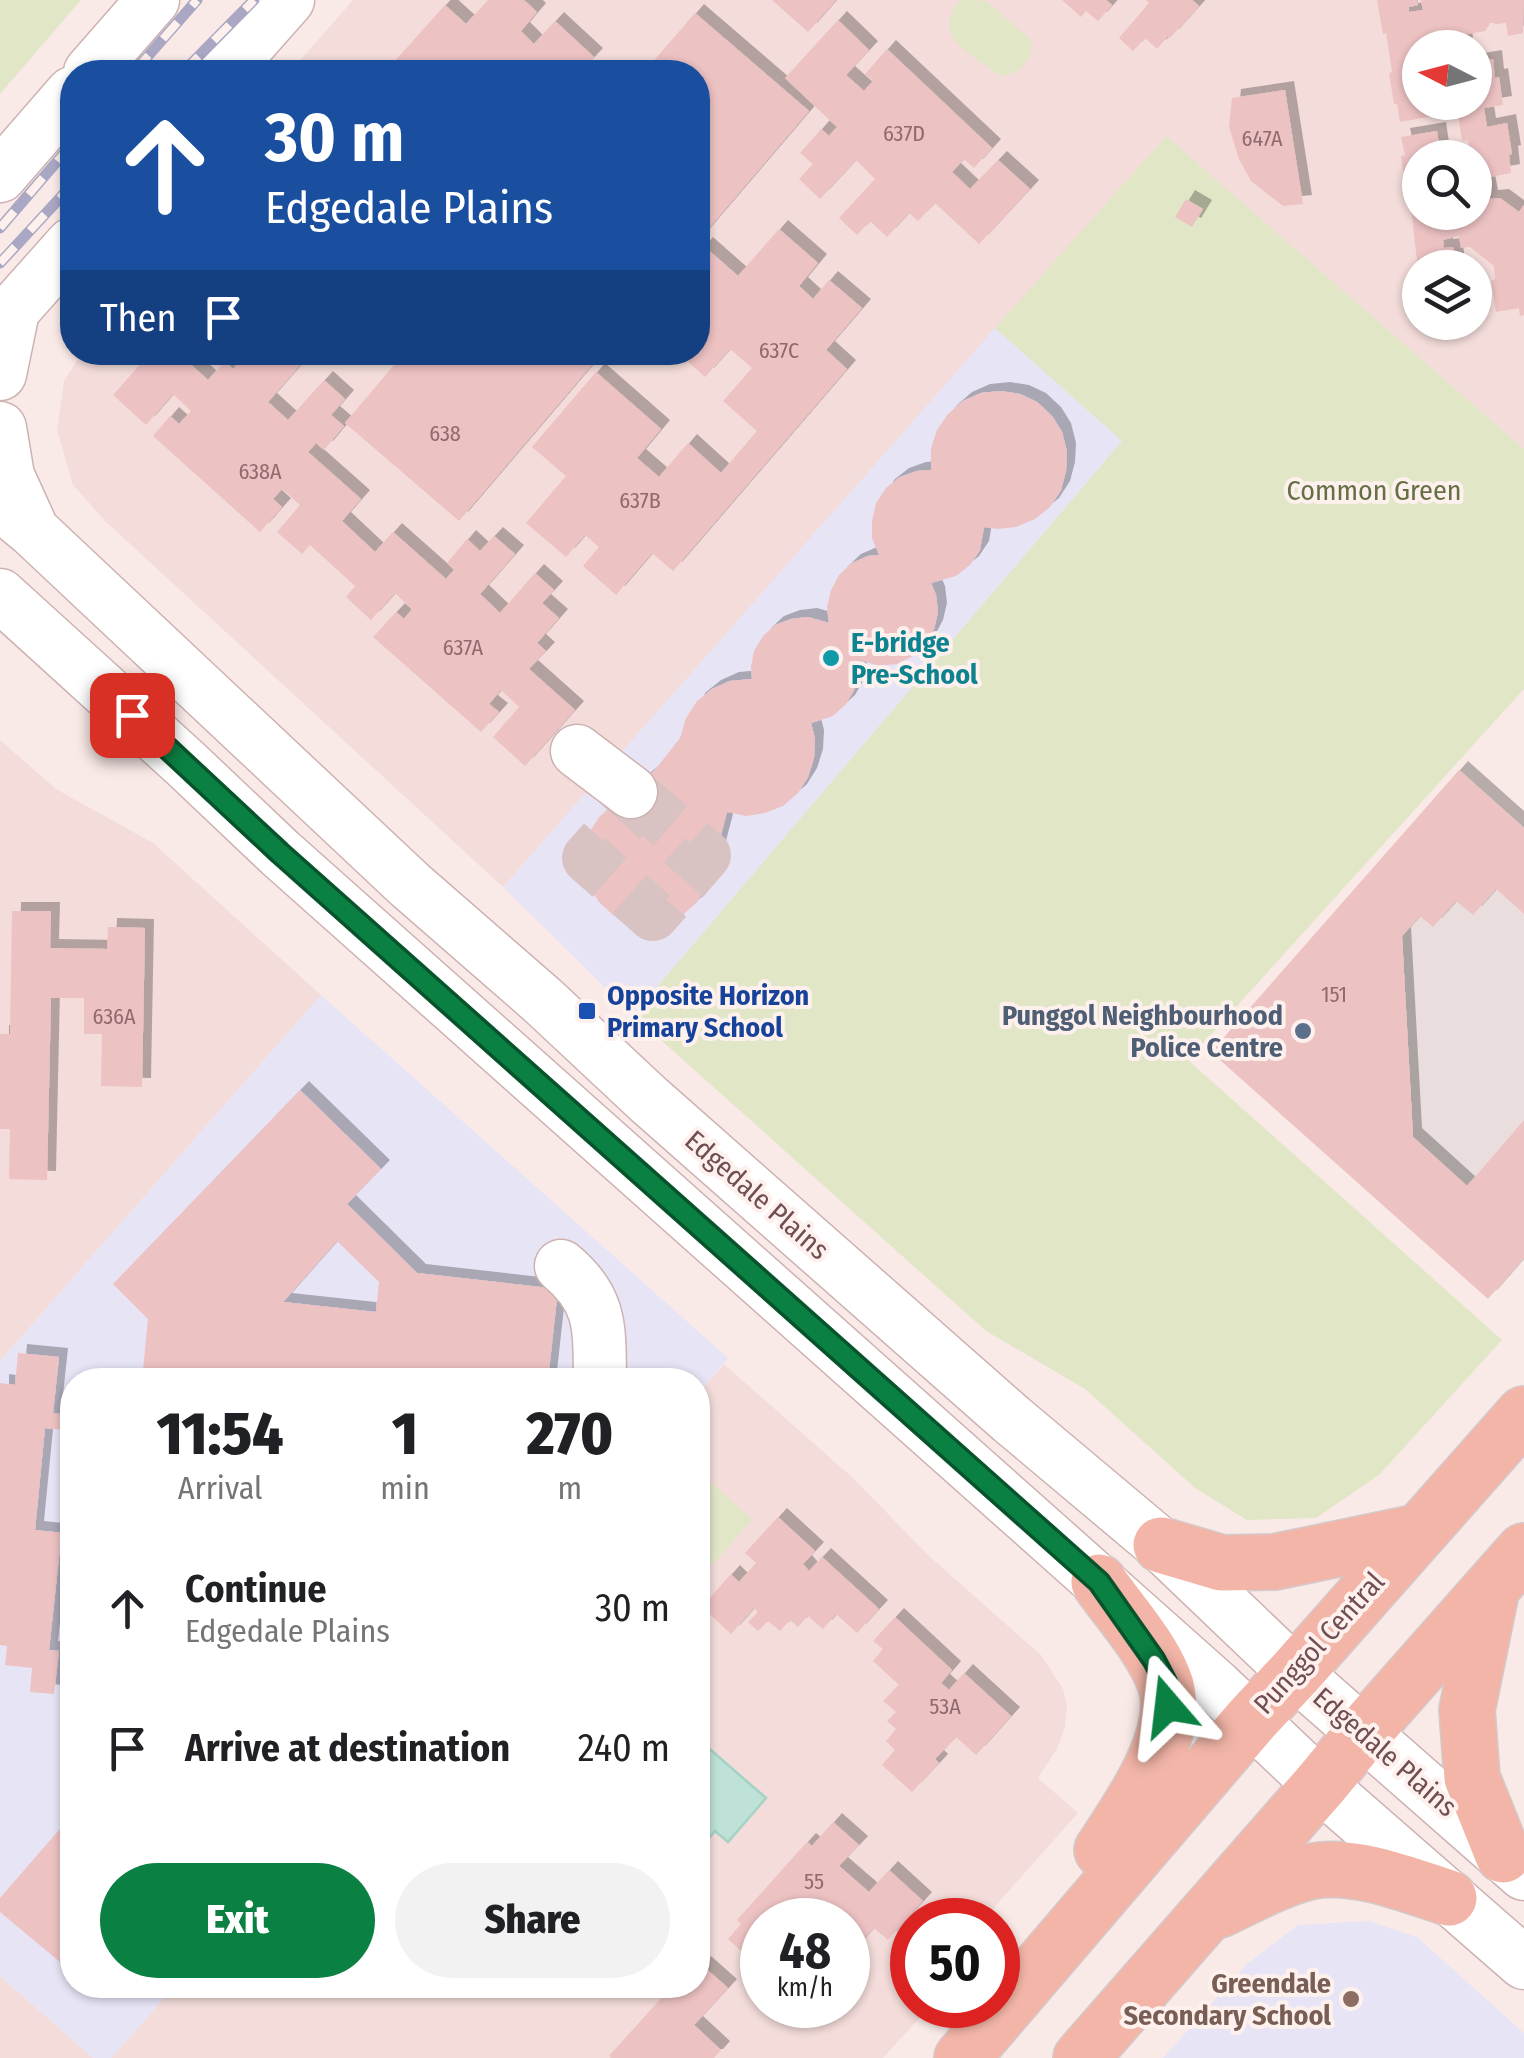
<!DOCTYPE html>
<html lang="en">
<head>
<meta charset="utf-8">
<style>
  body { margin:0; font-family:"Fira Sans Condensed",sans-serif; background:#f2f2f2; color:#202124; height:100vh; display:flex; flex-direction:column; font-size:38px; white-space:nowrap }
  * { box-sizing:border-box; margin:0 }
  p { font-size:32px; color:#757577 }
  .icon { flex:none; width:55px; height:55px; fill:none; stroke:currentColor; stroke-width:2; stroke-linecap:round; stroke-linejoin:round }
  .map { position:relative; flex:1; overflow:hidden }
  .sheet { position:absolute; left:60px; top:1368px; width:650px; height:630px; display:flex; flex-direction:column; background:#fff; border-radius:40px; box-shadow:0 2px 8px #0004 }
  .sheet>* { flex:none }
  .hud { position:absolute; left:60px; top:60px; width:650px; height:305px; border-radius:40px; box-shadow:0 2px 8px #0004; background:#1a4fa0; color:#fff; overflow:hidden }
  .needle { width:65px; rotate:276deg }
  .tools { position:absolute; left:1402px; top:30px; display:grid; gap:20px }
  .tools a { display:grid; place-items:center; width:90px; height:90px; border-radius:50%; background:#fff; box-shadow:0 2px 8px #0004; font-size:50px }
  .speed { position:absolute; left:740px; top:1898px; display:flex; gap:20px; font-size:50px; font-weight:700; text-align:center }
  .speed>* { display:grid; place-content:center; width:130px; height:130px; border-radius:50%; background:#fff; box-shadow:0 2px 8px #0004; line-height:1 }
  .speed small { font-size:25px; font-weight:400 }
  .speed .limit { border:15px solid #d22; background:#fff; color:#111 }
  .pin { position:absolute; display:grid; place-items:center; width:85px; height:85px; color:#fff; margin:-42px; border-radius:20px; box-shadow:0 5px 15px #0006 }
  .me { position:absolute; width:110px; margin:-55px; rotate:343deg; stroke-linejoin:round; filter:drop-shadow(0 0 8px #0008) }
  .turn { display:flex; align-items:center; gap:35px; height:210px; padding:0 40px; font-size:45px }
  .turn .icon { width:130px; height:130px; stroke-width:2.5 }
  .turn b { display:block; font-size:70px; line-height:85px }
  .then { display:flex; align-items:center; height:95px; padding:0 40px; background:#0003; gap:20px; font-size:38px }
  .eta { display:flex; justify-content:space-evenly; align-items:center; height:170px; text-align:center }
  .eta b { font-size:60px; font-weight:800; line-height:70px }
  .action { display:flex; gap:20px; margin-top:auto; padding:20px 40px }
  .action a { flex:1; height:115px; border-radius:60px; background:#0b8043; color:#fff; font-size:40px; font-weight:800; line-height:115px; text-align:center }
  .action a+a { background:#f2f2f2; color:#202124 }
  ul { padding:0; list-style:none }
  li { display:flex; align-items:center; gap:30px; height:140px; padding:0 40px }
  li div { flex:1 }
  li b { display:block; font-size:38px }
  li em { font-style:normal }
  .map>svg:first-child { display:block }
  .residential { fill:#f3dcd9; fill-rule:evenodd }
  .industrial { fill:#e9dedd }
  .education { fill:#e7e4f6 }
  .green { fill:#e1e6c7 }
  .water { fill:#bee2d7; stroke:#a5d2c5; stroke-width:2.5 }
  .building { fill:#edc2c3; fill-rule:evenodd; filter:url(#shadow) }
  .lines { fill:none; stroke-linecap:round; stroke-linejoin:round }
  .minor-tunnel { stroke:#d8c3c2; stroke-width:52; stroke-dasharray:52 26; stroke-linecap:butt }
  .minor-casing { stroke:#cdb2b2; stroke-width:55 }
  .major-casing { stroke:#d4cacb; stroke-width:58 }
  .minor { stroke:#fff; stroke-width:52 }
  .major { stroke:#f2b5a7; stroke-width:55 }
  .rail-casing { stroke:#a9a7c3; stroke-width:11 }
  .rail { stroke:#fdf0ed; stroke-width:8; stroke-dasharray:22; stroke-linecap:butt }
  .route-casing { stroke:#07532c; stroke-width:25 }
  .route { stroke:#0b8043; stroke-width:18 }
  .culture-dot { fill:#0f9aa8; stroke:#fdf0ed; stroke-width:4 }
  .transit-dot { fill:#1a4fb4; stroke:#fdf0ed; stroke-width:4 }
  .service-dot { fill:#5c6f8a; stroke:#fdf0ed; stroke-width:4 }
  .education-dot { fill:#8d6e63; stroke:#fdf0ed; stroke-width:4 }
  .labels { text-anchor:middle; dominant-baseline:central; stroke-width:8; stroke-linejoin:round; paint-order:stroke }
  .number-label { font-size:22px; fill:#906b6e }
  .park-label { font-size:28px; fill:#647044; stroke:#fdf0ed }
  .culture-label { font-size:28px; font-weight:bold; fill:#0d838f; stroke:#fdf0ed; text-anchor:start }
  .transit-label { font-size:28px; font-weight:bold; fill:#164399; stroke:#fdf0ed; text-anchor:start }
  .service-label { font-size:28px; font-weight:bold; fill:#4e5e75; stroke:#fdf0ed; text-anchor:end }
  .street-label { font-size:28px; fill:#714e51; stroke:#fdf0ed }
  .education-label { font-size:28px; font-weight:bold; fill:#785e54; stroke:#fdf0ed; text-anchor:end }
</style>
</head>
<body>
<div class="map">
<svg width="1524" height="2058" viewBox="0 0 1524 2058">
  <defs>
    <filter id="shadow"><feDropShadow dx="9" dy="-9" stdDeviation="0" flood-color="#0004"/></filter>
  </defs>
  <rect width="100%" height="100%" fill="#faeae7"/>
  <!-- residential -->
  <path class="residential" d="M353,0H1524V449L1165,137L503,887L105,521L73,485L57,430L64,381L82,353L698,352V72H290ZM1420,48H1475V102H1420ZM1420,158H1475V212H1420ZM1420,268H1475V322H1420Z
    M0,740L56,789L153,843L321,995L0,1361Z
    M724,1364L854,1479L928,1555L1041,1655L1063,1689L1067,1705L1065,1727L1057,1749L1038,1778L1078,1813L983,1920H912V2005H928L922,2015L883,2058H111L176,1985H698V1394ZM762,1920H848V2005H762Z
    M0,1976L93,2058H0Z"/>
  <!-- industrial -->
  <path class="industrial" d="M1496,889L1524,914V1120L1467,1186L1413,1137L1402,936L1420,916L1456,901Z"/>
  <!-- education -->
  <path class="education" d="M995,328L1122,441L633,1015L503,887Z
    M321,995L728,1358L698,1394V1380H72V1985H176L111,2058H93L0,1976V1361Z
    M1369,1921L1417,1937L1524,2033V2058H1163L1247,1964L1298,1925Z"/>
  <!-- green -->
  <path class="green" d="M0,0H81L0,94Z
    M962,0L986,1L1032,41C1032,63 1022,72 1001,76C987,65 967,55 956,42C945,29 949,9 962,0Z
    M1166,136L1524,449V689L1188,1060L1502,1340L1379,1475L1316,1518L1247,1520L1195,1488L1085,1389L986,1331L633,1015L1122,441L995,328Z
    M698,1470L752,1520L698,1581Z"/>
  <!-- water -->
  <path class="water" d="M705,1745L766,1798L728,1842L715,1831L698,1851V1754Z"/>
  <!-- building -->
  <path class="building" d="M488,0H524L537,12L521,31L534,44L555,21L594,57L580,72H385L445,5L466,24Z
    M772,0H836L808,32Z
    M1062,0H1106L1112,5L1098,21L1086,11L1081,17Z
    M1146,0H1192L1199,6L1170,38L1168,36L1157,49L1145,38L1133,51L1119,38L1149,3Z
    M1377,0H1417L1418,5L1409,7V12L1423,10L1421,0H1524L1523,33L1508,36L1506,23L1496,24L1491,22L1485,31L1463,35L1464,48H1420V102H1432L1434,116L1400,122L1397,104H1394L1389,73L1392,72L1386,33L1383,34Z
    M695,13L809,111L698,241V72H644Z
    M838,20L869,50L846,75L864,91L873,81L865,74L887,49L992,148L974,168L964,159L952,172L970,189L998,160L1030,189L979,244L935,203L918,221L909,213L887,237L870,221L857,235L839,218L875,179L856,160L820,199L799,179L813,164L800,153L821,129L829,136L837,127L785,78Z
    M1493,59L1495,78L1499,77L1503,105L1484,108L1487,127L1507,123L1512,154L1509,155L1511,173L1485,178L1489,199L1500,198L1519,212L1524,205V315L1520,316L1519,308L1496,312L1491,281L1495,279L1494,266L1470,247L1461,248L1459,236L1443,240L1444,248L1453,247L1456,268H1422L1420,260L1417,261L1409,190H1406L1401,156L1405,155L1401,137L1437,131L1441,158H1420V212H1475V158H1471L1468,140L1462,141L1456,102H1475V62Z
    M1285,90L1303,204L1283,206L1251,181L1239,159L1229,127L1232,98Z
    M1186,199L1203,209L1192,227L1175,217Z
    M779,229L818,263L799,286L813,299L829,280L862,308L826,350L847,369L673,571L652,553L616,595L583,566L599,547L585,535L566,557L526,523L566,476L532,447L596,372L661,429L637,458L659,477L688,443L721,473L757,431L723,401L752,368L730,349L705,377L677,352H698V253L704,246L738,276Z
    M151,352H177L208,380L225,361L233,369L248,352H265L272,359L278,352H292L303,362L268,402L288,420L324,380L345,399L331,415L344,426L324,450L316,443L308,452L361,499L342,521L375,552L393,532L446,579L454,570L447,563L467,539L480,551L494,536L515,554L480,594L500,613L535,573L554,590L542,603L559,618L537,643L546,651L529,669L575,710L525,766L493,737L519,707L501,690L489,704L499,712L481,732L373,637L396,612L404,619L412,609L395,593L371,620L346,597L355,586L310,545L302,554L277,532L300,505L282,489L273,499L282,507L260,532L153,436L170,416L179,424L191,411L173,394L146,425L113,395Z
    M405,352H603L459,521L345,423Z
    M1001,391L1020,394L1037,402L1052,416L1062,432L1067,452L1066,471L1061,490L1050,507L1035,519L1016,527L997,529L984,527L980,550L970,565L956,576L931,583L936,595L938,612L934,629L926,644L913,656L897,664L880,666L860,660L857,664L858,674L854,690L846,704L833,716L811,723L815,739L814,758L808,777L798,793L783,806L765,813L746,816L727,812L707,887L697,902L683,915L666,923L648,925L630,923L613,915L599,902L589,887L584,869V851L589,833L599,817L654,771L680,738L686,718L697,701L712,689L730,681L752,679L751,667L754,651L763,636L775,625L791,619L808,617L829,623L827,607L831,590L839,575L852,563L868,556L879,555L872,538V521L876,503L886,488L900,477L917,471L931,470V448L937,430L948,414L963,401L981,393Z
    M1459,770L1524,828V914L1496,889L1473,915L1456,901L1433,927L1420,916L1402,936L1413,1137L1467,1186L1524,1120V1258L1488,1299L1211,1052Z
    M12,911H51L50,948L107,949L108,927L145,928L142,1087L101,1086L102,1034H84V998H51L47,1180L9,1179L10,1129H0V1034H10Z
    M300,1090L381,1169L347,1204L417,1273L558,1289L548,1380H142L148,1319L113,1284ZM337,1241L379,1282L376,1312L283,1302Z
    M18,1353L59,1357L53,1413L72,1415V1431L45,1428L35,1530L72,1534V1550L60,1548L49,1650L59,1651L54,1694L30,1692L32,1668L5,1665L7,1646L0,1645V1383L15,1385Z
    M778,1517L815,1551L803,1564L809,1571L822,1557L879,1609L857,1633L836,1614L823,1629L808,1616L798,1627L790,1620L780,1631L768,1621L758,1631L748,1622L758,1612L754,1608L731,1634L702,1607L731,1574L739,1582L756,1563L745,1553Z
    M895,1617L952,1670L941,1683L949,1690L964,1673L1011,1716L976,1755L956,1737L935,1759L939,1763L912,1792L882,1765L895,1750L886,1741L896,1729L887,1721L896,1712L883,1701L899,1685L873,1661L883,1649L873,1641Z
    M72,1815V1972L0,1912V1898Z
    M833,1822L859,1845L839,1866L869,1892L889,1870L923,1901L888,1940L874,1928L855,1949L848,1942V1920H762V1952L753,1962L728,1939L741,1924L737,1920L807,1842L812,1846Z
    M702,1965L728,1988L694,2025L721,2050L714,2058H611L609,2056L673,1985H698V1970Z"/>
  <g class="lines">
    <!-- minor-tunnel -->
    <path class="minor-tunnel" d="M631,792L705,855L653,915L588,858L640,800"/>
    <defs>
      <path id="minor" d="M90,72L153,0
        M224,72L288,0
        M0,176L72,93
        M0,325L72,244
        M0,374L13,311
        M0,428L8,476L33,531
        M0,504L33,531L410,885L542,1000L649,1100L1011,1419L1161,1545L1295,1673L1524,1874
        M0,595L185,763L280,853L1216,1686L1320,1785L1524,1963
        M577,751L631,792
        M561,1266C603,1301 599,1329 600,1380"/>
      <path id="major" d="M1161,1545L1222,1563L1274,1562L1419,1532
        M1099,1582C1120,1612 1151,1646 1164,1680C1185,1731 1129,1809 1102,1850
        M1491,1592L1467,1710L1472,1778L1503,1855
        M1219,1910C1246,1897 1291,1873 1320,1870C1364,1866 1408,1885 1449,1898
        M962,2058L1252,1719L1295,1673L1524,1414
        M1081,2058L1320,1785L1363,1733L1524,1551"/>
    </defs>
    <!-- minor casing -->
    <use href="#minor" class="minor-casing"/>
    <!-- major casing -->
    <use href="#major" class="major-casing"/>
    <!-- minor -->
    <use href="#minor" class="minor"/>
    <!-- major -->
    <use href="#major" class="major"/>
    <defs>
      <path id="rail" d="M134,72L197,0
        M183,72L254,0
        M0,228L72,144
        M0,263L72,185"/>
    </defs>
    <!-- rail casing -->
    <use href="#rail" class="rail-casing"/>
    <!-- rail -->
    <use href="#rail" class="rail"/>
  </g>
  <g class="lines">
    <defs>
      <path id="route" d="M132,715L280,853L1099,1582L1154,1660L1166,1683L1168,1706"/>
    </defs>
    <!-- route casing -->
    <use href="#route" class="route-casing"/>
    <!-- route -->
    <use href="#route" class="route"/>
  </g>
  <!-- markers -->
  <circle class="culture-dot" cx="831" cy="658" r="10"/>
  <rect class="transit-dot" x="577" y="1001" width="20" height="20" rx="5"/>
  <circle class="service-dot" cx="1303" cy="1031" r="10"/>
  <circle class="education-dot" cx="1351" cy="1999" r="10"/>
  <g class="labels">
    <!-- number labels -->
    <g class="number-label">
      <text x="904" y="133">637D</text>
      <text x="1262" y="138">647A</text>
      <text x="779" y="350">637C</text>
      <text x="445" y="433">638</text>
      <text x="260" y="471">638A</text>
      <text x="640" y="500">637B</text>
      <text x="463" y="647">637A</text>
      <text x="1334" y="994">151</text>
      <text x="114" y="1016">636A</text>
      <text x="945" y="1706">53A</text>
      <text x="814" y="1881">55</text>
    </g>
    <!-- park labels -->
    <g class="park-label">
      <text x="1374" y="490">Common Green</text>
    </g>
    <!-- culture labels -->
    <g class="culture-label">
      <text x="851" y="642">E-bridge<tspan x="851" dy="32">Pre-School</tspan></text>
    </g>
    <!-- transit labels -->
    <g class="transit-label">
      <text x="607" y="995">Opposite Horizon<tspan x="607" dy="32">Primary School</tspan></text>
    </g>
    <!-- service labels -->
    <g class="service-label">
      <text x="1283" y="1015">Punggol Neighbourhood<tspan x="1283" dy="32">Police Centre</tspan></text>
    </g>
    <!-- street labels -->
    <g class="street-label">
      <text transform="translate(757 1195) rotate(41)">Edgedale Plains</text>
      <text transform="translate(1319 1643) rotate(-48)">Punggol Central</text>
      <text transform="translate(1385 1752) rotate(41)">Edgedale Plains</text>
    </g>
    <!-- education labels -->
    <g class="education-label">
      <text x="1331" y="1983">Greendale<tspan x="1331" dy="32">Secondary School</tspan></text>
    </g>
  </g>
</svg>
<div class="tools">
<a><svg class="needle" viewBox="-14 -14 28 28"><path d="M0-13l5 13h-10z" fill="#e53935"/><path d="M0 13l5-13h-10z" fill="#757577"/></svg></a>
<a><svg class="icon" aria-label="search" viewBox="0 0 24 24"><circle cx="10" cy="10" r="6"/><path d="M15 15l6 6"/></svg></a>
<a><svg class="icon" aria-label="layers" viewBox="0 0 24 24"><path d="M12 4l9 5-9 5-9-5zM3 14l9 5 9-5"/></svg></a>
</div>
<div class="speed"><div>48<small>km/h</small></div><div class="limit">50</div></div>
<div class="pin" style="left:132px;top:715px;background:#d93025"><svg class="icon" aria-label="arrive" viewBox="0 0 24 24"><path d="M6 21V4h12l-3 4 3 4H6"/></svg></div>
<svg class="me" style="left:1168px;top:1706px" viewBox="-20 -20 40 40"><path d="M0-17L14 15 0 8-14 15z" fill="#0b8043" stroke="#fff" stroke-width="4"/></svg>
<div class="hud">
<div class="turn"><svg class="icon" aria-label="ahead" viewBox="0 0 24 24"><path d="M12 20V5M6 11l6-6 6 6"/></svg><div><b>30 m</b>Edgedale Plains</div></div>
<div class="then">Then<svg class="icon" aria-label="arrive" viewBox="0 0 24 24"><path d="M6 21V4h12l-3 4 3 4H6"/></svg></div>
</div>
<section class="sheet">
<div class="eta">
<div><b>11:54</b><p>Arrival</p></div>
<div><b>1</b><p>min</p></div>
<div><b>270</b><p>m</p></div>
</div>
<ul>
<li><svg class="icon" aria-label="ahead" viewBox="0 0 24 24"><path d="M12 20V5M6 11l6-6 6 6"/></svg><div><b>Continue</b><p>Edgedale Plains</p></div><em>30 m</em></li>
<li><svg class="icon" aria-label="arrive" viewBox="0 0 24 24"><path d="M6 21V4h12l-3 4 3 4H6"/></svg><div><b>Arrive at destination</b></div><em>240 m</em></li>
</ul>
<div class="action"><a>Exit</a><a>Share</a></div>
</section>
</div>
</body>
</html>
